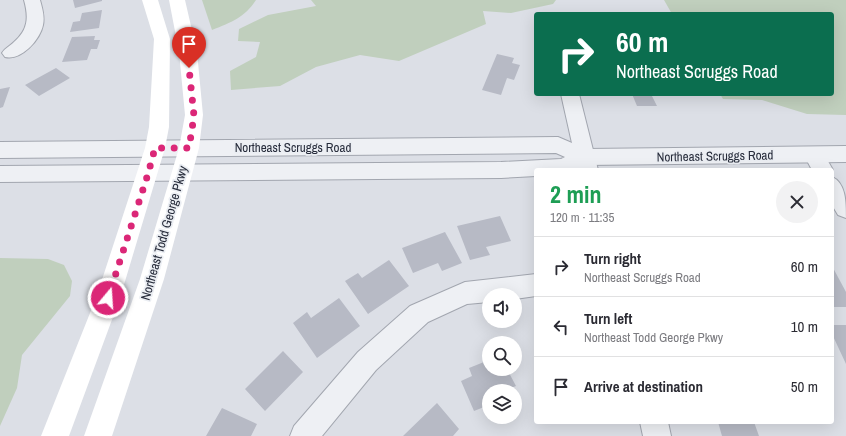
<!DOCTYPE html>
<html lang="en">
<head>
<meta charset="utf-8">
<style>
  body { margin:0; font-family:"Archivo Narrow",sans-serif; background:#f2f2f3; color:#2b2b33; height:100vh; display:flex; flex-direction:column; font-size:15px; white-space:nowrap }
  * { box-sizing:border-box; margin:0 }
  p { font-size:13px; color:#7c7c81 }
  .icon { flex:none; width:22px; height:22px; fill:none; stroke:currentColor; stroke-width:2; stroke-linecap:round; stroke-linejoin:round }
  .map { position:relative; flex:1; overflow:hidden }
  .side { position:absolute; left:534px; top:168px; width:300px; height:256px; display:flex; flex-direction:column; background:#fff; border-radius:4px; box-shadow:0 4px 16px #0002 }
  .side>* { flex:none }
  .guide { position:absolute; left:534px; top:12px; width:300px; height:84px; border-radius:4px; box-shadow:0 4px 16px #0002; background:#0b6e4f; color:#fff; overflow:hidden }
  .controls { position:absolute; left:482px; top:288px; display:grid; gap:8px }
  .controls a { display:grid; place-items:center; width:40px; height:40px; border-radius:50%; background:#fff; box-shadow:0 4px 16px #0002; font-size:20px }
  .pin { position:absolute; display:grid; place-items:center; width:34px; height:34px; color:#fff; margin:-41px -17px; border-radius:50% 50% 50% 0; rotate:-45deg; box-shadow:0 0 4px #0007 }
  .pin .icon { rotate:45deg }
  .me { position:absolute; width:44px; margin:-22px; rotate:18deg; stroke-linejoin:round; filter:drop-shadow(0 0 3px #0008) }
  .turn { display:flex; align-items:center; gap:14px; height:84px; padding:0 16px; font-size:18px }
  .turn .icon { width:52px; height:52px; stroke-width:2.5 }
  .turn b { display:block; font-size:28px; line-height:34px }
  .round { display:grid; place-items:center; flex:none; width:42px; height:42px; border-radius:21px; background:#f2f2f3 }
  .headline { display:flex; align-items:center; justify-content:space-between; height:68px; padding:0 16px }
  h1 { font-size:24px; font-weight:800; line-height:30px; color:#1e9e55 }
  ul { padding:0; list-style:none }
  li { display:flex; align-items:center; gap:12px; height:60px; padding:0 16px; border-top:1px solid #e1e1e2 }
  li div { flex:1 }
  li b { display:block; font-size:15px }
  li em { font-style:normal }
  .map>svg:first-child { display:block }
  .green { fill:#c0cfbd }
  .building { fill:#b7bac5 }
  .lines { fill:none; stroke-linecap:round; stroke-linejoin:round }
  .minor-casing { stroke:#a2a6af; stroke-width:2 }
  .tertiary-casing { stroke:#a2a6af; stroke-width:2 }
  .minor { fill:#eef0f4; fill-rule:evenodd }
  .tertiary { fill:#eef0f4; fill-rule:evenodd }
  .secondary { fill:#fff; fill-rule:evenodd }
  .route { stroke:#db2777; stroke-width:7; stroke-dasharray:0 12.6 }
  .labels { text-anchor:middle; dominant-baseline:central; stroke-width:3.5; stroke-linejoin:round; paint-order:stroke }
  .street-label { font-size:13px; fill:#272c3b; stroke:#ebeef3 }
</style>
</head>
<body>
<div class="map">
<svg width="846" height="436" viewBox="0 0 846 436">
  <rect width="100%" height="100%" fill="#dcdfe6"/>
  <!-- green -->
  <path class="green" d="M202,0H256C244,18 232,22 212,30Z
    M311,0H556L553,4L511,13L483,11L486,24L399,61L360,55L316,67L280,86L231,90L230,71L256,57L260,42L238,41L239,29L268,15L316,6Z
    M664,0H846V115L807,114L762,100L723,99L720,94H832V14H672Z
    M0,258L48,259L64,265L72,281L70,296L22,355L17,388L0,426Z"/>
  <!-- building -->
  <path class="building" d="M73,0H102V1L75,8Z
    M102,10L99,28L70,32L73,22L80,21L82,13Z
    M95,36L94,40H100L97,49H91L87,60L62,62L72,37Z
    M497,54L514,58L512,63L520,65L514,80L507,78L501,95L482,90Z
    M56,68L70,78L39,96L25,85Z
    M10,87L3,107L0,108V89Z
    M632,94H651L657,106H637Z
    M500,216L511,241L486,247L490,255L470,260L457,226Z
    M445,232L462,263L442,271L438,263L413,273L402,248Z
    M389,260L409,286L368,314L345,281L358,273L362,278Z
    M832,266L846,292V307H832Z
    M339,298L360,326L317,358L293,323L307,312L311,318Z
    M832,325H846V364L832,334Z
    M283,351L303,372L265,411L245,389Z
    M489,360V369H507L516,386L508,389L509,391H489V405L474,411L461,381L472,376L469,368Z
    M437,403L459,429L453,436H403Z
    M222,408L257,424L251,436H206Z
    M718,422H754L759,436H722Z"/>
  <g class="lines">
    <defs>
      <path id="minor" d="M24,0H40C42,8 45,16 43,25C40,40 21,61 5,57L2,53C5,48 10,46 14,42C28,30 29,18 24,0Z
        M561,94H579L598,170H578Z
        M814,147L821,149L833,170L832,172V170H812L804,155L807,149Z
        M832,177C846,183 846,202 846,218L838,215L832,205Z
        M536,274V296L515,299V295H489V302L467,304L428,322L376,370L322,436H290L294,426L358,352L410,306L465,282Z
        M640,422H668L671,436H643Z"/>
      <path id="tertiary" d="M558,137L586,149L846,146V162L586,165L576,170H536V176L501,178L0,182V166L501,162L561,159L565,157L556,153L0,158V142Z"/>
    </defs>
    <!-- minor casing -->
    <use href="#minor" class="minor-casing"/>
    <!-- tertiary casing -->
    <use href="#tertiary" class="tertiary-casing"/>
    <!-- minor -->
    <use href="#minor" class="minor"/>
    <!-- tertiary -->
    <use href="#tertiary" class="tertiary"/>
    <!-- secondary -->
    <path class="secondary" d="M142,0H158L170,39L169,127L165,148L120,298L69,436H41L96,298L145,148L149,127L154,39Z
      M169,0H185L197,52L203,115L199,148L164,279L112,436H84L140,279L179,148L185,115L179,52Z"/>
  </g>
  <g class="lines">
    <!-- route -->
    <path class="route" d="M108,298L148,174L155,148H189L194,116L189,68"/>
  </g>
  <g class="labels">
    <!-- street labels -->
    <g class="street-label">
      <text x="293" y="147">Northeast Scruggs Road</text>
      <text transform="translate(715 156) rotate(-1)">Northeast Scruggs Road</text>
      <text transform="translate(164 233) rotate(-74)">Northeast Todd George Pkwy</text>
    </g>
  </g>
</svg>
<div class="controls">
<a><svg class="icon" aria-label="sound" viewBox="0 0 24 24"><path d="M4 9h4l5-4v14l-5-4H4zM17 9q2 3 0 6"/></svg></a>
<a><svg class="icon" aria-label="search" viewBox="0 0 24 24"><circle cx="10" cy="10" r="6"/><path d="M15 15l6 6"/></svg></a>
<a><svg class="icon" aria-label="layers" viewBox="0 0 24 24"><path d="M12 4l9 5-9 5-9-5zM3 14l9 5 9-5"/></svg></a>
</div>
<div class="pin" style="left:189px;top:68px;background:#d93025"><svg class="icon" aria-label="arrive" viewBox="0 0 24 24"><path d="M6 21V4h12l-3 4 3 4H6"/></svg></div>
<svg class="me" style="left:108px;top:298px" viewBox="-20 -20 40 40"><circle r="17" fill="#db2777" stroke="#fff" stroke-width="3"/><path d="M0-11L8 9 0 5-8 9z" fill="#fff"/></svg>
<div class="guide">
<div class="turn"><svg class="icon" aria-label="right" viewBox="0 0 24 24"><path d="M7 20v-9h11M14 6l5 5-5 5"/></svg><div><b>60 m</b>Northeast Scruggs Road</div></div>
</div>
<section class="side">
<div class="headline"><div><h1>2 min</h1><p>120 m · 11:35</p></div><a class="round"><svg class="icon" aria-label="close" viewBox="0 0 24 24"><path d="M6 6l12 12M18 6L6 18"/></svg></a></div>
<ul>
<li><svg class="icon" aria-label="right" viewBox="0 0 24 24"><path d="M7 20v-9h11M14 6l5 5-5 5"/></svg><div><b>Turn right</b><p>Northeast Scruggs Road</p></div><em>60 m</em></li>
<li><svg class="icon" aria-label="left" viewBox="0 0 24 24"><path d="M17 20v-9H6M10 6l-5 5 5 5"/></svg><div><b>Turn left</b><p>Northeast Todd George Pkwy</p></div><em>10 m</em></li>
<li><svg class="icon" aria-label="arrive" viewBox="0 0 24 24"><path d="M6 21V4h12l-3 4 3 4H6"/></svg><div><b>Arrive at destination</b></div><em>50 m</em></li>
</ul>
</section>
</div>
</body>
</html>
